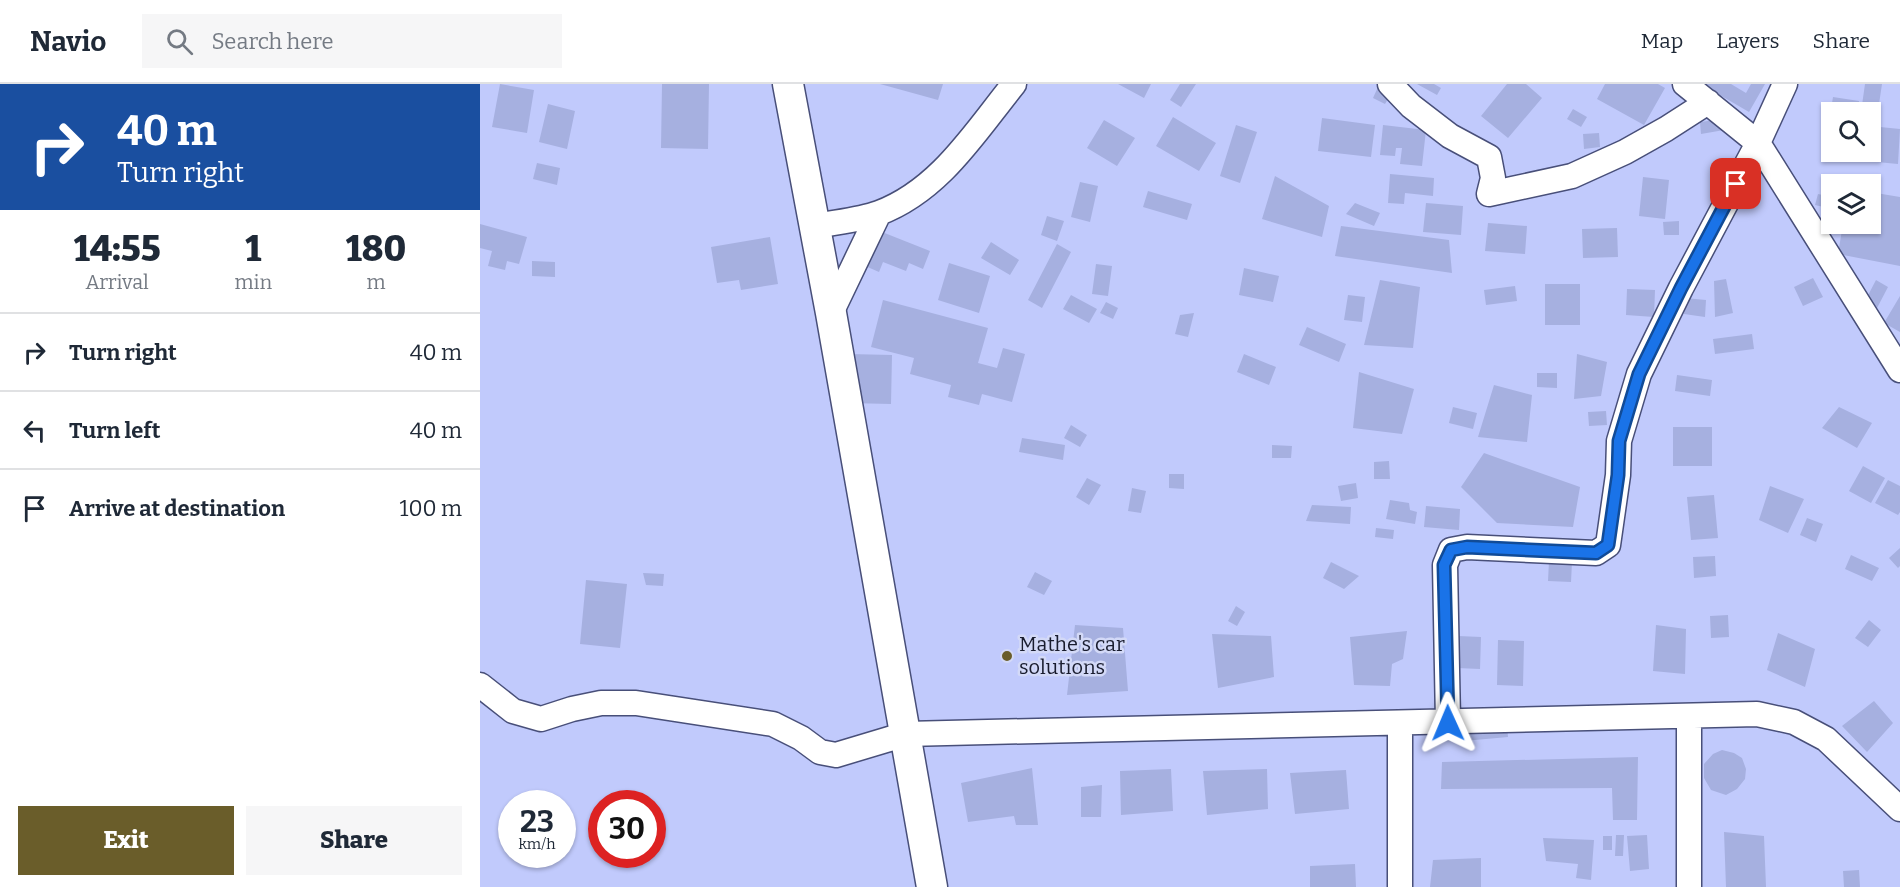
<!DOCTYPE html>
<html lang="en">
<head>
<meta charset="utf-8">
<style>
  body { margin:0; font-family:Bitter,serif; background:#f6f6f7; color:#1f2937; height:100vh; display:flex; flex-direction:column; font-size:22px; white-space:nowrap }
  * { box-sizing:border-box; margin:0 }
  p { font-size:20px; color:#747a83 }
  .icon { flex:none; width:33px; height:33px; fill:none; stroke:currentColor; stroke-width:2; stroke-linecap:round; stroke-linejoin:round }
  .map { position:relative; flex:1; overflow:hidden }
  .details { display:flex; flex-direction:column; background:#fff; width:480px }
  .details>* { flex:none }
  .hud { background:#1a4fa0; color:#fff; overflow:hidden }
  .controls { position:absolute; left:1341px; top:18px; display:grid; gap:12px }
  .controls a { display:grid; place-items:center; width:60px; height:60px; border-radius:0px; background:#fff; box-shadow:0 2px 4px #0004; font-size:30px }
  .speed { position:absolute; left:18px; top:706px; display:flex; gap:12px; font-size:30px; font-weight:700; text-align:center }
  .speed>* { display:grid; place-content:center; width:78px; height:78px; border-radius:50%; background:#fff; box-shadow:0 2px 4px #0004; line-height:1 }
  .speed small { font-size:15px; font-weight:400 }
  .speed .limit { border:9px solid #d22; background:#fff; color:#111 }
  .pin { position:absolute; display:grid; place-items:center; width:51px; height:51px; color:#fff; margin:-26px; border-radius:12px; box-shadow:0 3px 9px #0006 }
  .me { position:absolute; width:66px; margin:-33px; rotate:359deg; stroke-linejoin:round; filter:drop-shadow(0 0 4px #0008) }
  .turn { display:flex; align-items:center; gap:21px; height:126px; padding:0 18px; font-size:27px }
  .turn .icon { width:78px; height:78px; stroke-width:2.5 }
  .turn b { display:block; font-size:42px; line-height:51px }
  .eta { display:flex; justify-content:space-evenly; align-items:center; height:102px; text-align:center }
  .eta b { font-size:36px; font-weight:800; line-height:42px }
  .action { display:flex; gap:12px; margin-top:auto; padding:12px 18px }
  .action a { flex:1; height:69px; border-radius:0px; background:#6a5d2a; color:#fff; font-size:24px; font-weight:800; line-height:69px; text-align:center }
  .action a+a { background:#f6f6f7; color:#1f2937 }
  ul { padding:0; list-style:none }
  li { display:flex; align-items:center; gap:18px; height:78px; padding:0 18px; border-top:2px solid #e0e1e3 }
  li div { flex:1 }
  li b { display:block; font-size:22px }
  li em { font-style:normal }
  header { display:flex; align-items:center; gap:36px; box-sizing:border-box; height:84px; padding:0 30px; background:#fff; border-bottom:2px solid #e0e1e3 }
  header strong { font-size:28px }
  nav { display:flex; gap:33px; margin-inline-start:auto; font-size:21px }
  .search { width:420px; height:54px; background:#f6f6f7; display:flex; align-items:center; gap:15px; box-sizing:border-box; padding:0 21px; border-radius:0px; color:#747a83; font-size:22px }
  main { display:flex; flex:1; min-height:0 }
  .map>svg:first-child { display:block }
  .building { fill:#a6b0e0 }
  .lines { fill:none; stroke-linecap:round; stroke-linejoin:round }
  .minor-casing { stroke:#484f79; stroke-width:27 }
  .tertiary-casing { stroke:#484f79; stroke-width:33 }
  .minor { stroke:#fff; stroke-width:24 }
  .tertiary { stroke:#fff; stroke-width:30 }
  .route-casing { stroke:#114b97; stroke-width:15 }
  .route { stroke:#1a73e8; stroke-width:10 }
  .poi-dot { fill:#6a5d2a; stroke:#d3d9f7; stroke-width:2 }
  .labels { text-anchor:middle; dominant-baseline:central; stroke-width:5; stroke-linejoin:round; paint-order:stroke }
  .poi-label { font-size:20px; fill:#191c2e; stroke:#d3d9f7; text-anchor:start }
</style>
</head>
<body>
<header>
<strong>Navio</strong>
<div class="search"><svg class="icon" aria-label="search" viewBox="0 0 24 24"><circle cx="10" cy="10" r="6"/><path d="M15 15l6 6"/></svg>Search here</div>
<nav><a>Map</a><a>Layers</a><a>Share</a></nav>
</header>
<main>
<section class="details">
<div class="hud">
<div class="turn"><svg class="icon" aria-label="right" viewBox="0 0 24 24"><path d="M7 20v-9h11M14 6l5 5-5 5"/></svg><div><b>40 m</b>Turn right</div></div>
</div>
<div class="eta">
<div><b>14:55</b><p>Arrival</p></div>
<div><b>1</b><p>min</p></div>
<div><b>180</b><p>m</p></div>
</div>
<ul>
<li><svg class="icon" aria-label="right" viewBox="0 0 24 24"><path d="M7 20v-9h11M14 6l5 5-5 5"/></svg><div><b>Turn right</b></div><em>40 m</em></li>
<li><svg class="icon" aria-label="left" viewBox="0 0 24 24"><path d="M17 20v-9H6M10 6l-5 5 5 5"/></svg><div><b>Turn left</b></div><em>40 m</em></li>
<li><svg class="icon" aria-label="arrive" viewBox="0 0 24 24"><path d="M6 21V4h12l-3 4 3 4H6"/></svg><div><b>Arrive at destination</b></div><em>100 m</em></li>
</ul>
<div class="action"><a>Exit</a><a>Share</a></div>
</section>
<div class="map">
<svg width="1420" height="803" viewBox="0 0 1420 803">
  <rect width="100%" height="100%" fill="#c1cafc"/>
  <!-- building -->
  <path class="building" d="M20,0L54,6L47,49L12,43Z
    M182,0H229L228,65L181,64Z
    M400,0H463L458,16Z
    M638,0H671L664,14Z
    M700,0H716L701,23L690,16Z
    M937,0H954L961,4L957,11Z
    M1027,0H1046L1062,14L1028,54L1001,32Z
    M1125,0H1178L1185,4L1164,41L1117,15Z
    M1221,0H1251L1266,9L1271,0H1285L1269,28Z
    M1385,0H1402L1396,40L1390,39V28H1381Z
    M898,3L911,10L905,20L893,14Z
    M1353,13L1379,17L1378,28L1351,25Z
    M68,20L95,27L87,65L59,58Z
    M1093,25L1107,33L1101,43L1087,35Z
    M693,33L736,59L719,87L676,62Z
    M842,34L895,41L891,73L838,67Z
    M1242,35L1244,46L1221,50L1220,38Z
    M624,36L655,54L637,82L607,64Z
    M756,41L777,48L760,99L740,92Z
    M903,41L946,46L942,82L920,80L922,64H916L915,72L900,71Z
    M1400,43L1420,45L1418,80L1397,78Z
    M1119,49L1120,63L1104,65L1103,50Z
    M57,79L80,84L77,101L53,95Z
    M910,90L954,94L953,112L925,109L924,120L908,119Z
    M795,92L849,122L842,153L782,135Z
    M1163,93L1189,96L1185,135L1159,132Z
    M600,98L618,102L610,138L591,133Z
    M668,107L712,120L707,136L663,123Z
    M1390,108L1420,113V182L1358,170L1363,140H1390Z
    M1338,110L1352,113V125L1335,121Z
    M875,119L900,129L894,142L866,130Z
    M946,119L983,122L981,151L943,148Z
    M567,132L584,137L577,157L561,151Z
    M1199,137V151H1184L1183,138Z
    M1008,139L1047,142L1045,170L1005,167Z
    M0,140L47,153L39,180L27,177L25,186L8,182L12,167L0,164Z
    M861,142L969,156L972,189L855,172Z
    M1137,144L1138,173L1103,174L1102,145Z
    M397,146L450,167L443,185L429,179L426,187L403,178L399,188L383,181Z
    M290,153L298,200L261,206L259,196L237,199L231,163Z
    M511,158L539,176L530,191L501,174Z
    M577,160L591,168L562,224L548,216Z
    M52,177L75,178V193L52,192Z
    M469,179L510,192L499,229L458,216Z
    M616,180L632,182L628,212L612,210Z
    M764,184L799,192L793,218L759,211Z
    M1333,194L1343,213L1323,222L1314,203Z
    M1246,195L1253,229L1235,233L1234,197Z
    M900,196L940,203L933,264L884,261Z
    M1396,196L1408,203L1396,226L1384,219Z
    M1065,200H1100V241H1065Z
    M1035,202L1037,217L1006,221L1004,206Z
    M1147,205L1175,206L1174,233L1146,231Z
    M591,211L617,225L609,239L583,225Z
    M868,211L885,213L882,238L864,236Z
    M1420,212V248L1404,239Z
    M1205,214L1226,216L1225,233L1204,230Z
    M403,216L508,244L498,279L517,284L523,264L545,270L532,318L502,310L499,321L468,313L471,301L430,290L434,274L391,263Z
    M626,218L638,224L633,235L620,229Z
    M714,229L708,253L695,250L700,231Z
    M827,243L866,260L859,278L819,261Z
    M1272,250L1274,265L1235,270L1233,255Z
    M369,270L412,271L411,320L368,319Z
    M764,270L796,283L789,301L757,288Z
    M1097,270L1127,278L1121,312L1094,315Z
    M879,288L934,305L922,350L873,344Z
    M1057,289H1077V304L1057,303Z
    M1197,291L1232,296L1230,312L1195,307Z
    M1014,301L1052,311L1047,358L998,353Z
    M973,323L997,329L993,345L969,339Z
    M1359,323L1392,339L1377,364L1342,344Z
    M1126,327L1127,341L1109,342L1108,328Z
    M591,341L607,351L600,363L584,354Z
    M1193,343H1232V382H1193Z
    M542,354L585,361L583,376L539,368Z
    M792,361L812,362L811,374H792Z
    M1004,369L1100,403L1093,443L1017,439L981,403Z
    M909,377L910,395H894V378Z
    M1383,382L1405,394L1391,419L1369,407Z
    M689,390H704V405L689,404Z
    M607,394L621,401L609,421L596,413Z
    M1408,396L1420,402V428L1418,431L1395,419Z
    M876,399L878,414L861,417L858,402Z
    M1290,402L1324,415L1308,449L1279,436Z
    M652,404L666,407L661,429L648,427Z
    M1234,411L1238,454L1211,456L1207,413Z
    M910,416L929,419L930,426L937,428L935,440L906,435Z
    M832,421L871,423L870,440L826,437Z
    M946,422L980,425L979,446L944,443Z
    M1327,434L1343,440L1336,458L1320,451Z
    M896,444L914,446L913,455L895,453Z
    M1420,464V482L1418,484L1409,474Z
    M1371,471L1399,484L1392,497L1365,485Z
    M1235,472L1236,492L1214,494L1213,473Z
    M1069,477L1092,478L1091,498L1068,497Z
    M851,478L879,492L864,505L843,494Z
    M555,488L572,497L564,511L547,503Z
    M163,489L184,490L183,502L166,501Z
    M106,496L147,500L140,564L100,560Z
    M756,522L765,528L757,542L748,537Z
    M1248,531L1249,553L1231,554L1230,532Z
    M1389,536L1401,546L1388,563L1375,554Z
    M595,541L643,544L648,607L587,611Z
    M1176,541L1206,545L1205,590L1173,587Z
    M927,547L923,575L912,580L910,602L874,601L870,553Z
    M1298,549L1335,565L1325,603L1287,586Z
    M732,550L791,552L794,593L738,604Z
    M978,552L1001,553L1000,585L977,584Z
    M1018,556L1044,557L1043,602L1017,601Z
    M1394,617L1413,639L1387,668L1362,642Z
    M1027,641L1028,653L973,658L972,646Z
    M1242,666L1254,669L1262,674L1266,685L1265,695L1257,705L1246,711L1231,706L1224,694V680L1233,670Z
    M1158,673L1157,736H1133L1132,704L961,705L962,678Z
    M552,684L558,741H536L534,732L488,738L481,699Z
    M691,685L693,727L641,731L640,687Z
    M787,685L788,725L727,731L723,687Z
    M866,686L869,725L815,730L810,689Z
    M622,701L621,733H601V703Z
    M1244,748L1284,752L1286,803H1246Z
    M1136,751H1144L1143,772H1135Z
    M1167,751L1169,785L1150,787L1147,752Z
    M1123,752H1132V766H1123Z
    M1063,754L1114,756L1111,796L1096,794L1098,780L1066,777Z
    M1001,774V803H950L953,776Z
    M875,780L876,803H830V782Z
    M1379,786L1380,803H1364L1363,787Z"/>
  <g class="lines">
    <defs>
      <path id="minor" d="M910,0L931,22L970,52L1009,73L1013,94L1009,110L1092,92L1145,68L1186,45L1228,18
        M1205,0L1278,59L1420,286
        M336,142C356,138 380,136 399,129C460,106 495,48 534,0
        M351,229L399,129
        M0,601L33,627L61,635L92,625L121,619H156L293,640L321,654L340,668L356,671L426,650L1277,630L1314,638L1346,655L1420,725
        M1209,633V803
        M968,638L965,481L971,466L987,463L1116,469L1128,461L1138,391L1139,357L1159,290L1201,204L1278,59L1305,0
        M920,803V639"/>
      <path id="tertiary" d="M308,0L351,229L452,803"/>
    </defs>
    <!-- minor casing -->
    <use href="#minor" class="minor-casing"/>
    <!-- tertiary casing -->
    <use href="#tertiary" class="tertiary-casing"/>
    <!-- minor -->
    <use href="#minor" class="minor"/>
    <!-- tertiary -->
    <use href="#tertiary" class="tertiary"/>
  </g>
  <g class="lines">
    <defs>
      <path id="route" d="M968,639L964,481L971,466L987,463L1116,469L1128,461L1138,391L1139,357L1159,290L1201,204L1256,100"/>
    </defs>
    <!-- route casing -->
    <use href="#route" class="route-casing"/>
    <!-- route -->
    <use href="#route" class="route"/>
  </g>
  <!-- markers -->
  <circle class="poi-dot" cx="527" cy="572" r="6"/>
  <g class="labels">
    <!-- poi labels -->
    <g class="poi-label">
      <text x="539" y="560">Mathe's car<tspan x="539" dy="23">solutions</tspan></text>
    </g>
  </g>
</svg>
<div class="controls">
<a><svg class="icon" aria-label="search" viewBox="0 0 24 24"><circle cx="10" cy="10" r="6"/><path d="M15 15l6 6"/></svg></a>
<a><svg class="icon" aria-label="layers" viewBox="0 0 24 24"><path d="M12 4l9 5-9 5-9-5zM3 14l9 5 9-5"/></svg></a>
</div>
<div class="speed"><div>23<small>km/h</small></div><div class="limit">30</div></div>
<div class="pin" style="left:1256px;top:100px;background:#d93025"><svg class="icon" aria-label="arrive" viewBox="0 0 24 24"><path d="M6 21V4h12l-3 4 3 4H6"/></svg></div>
<svg class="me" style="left:968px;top:639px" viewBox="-20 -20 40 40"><path d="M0-17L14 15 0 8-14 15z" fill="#1a73e8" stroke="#fff" stroke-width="4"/></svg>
</div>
</main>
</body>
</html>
